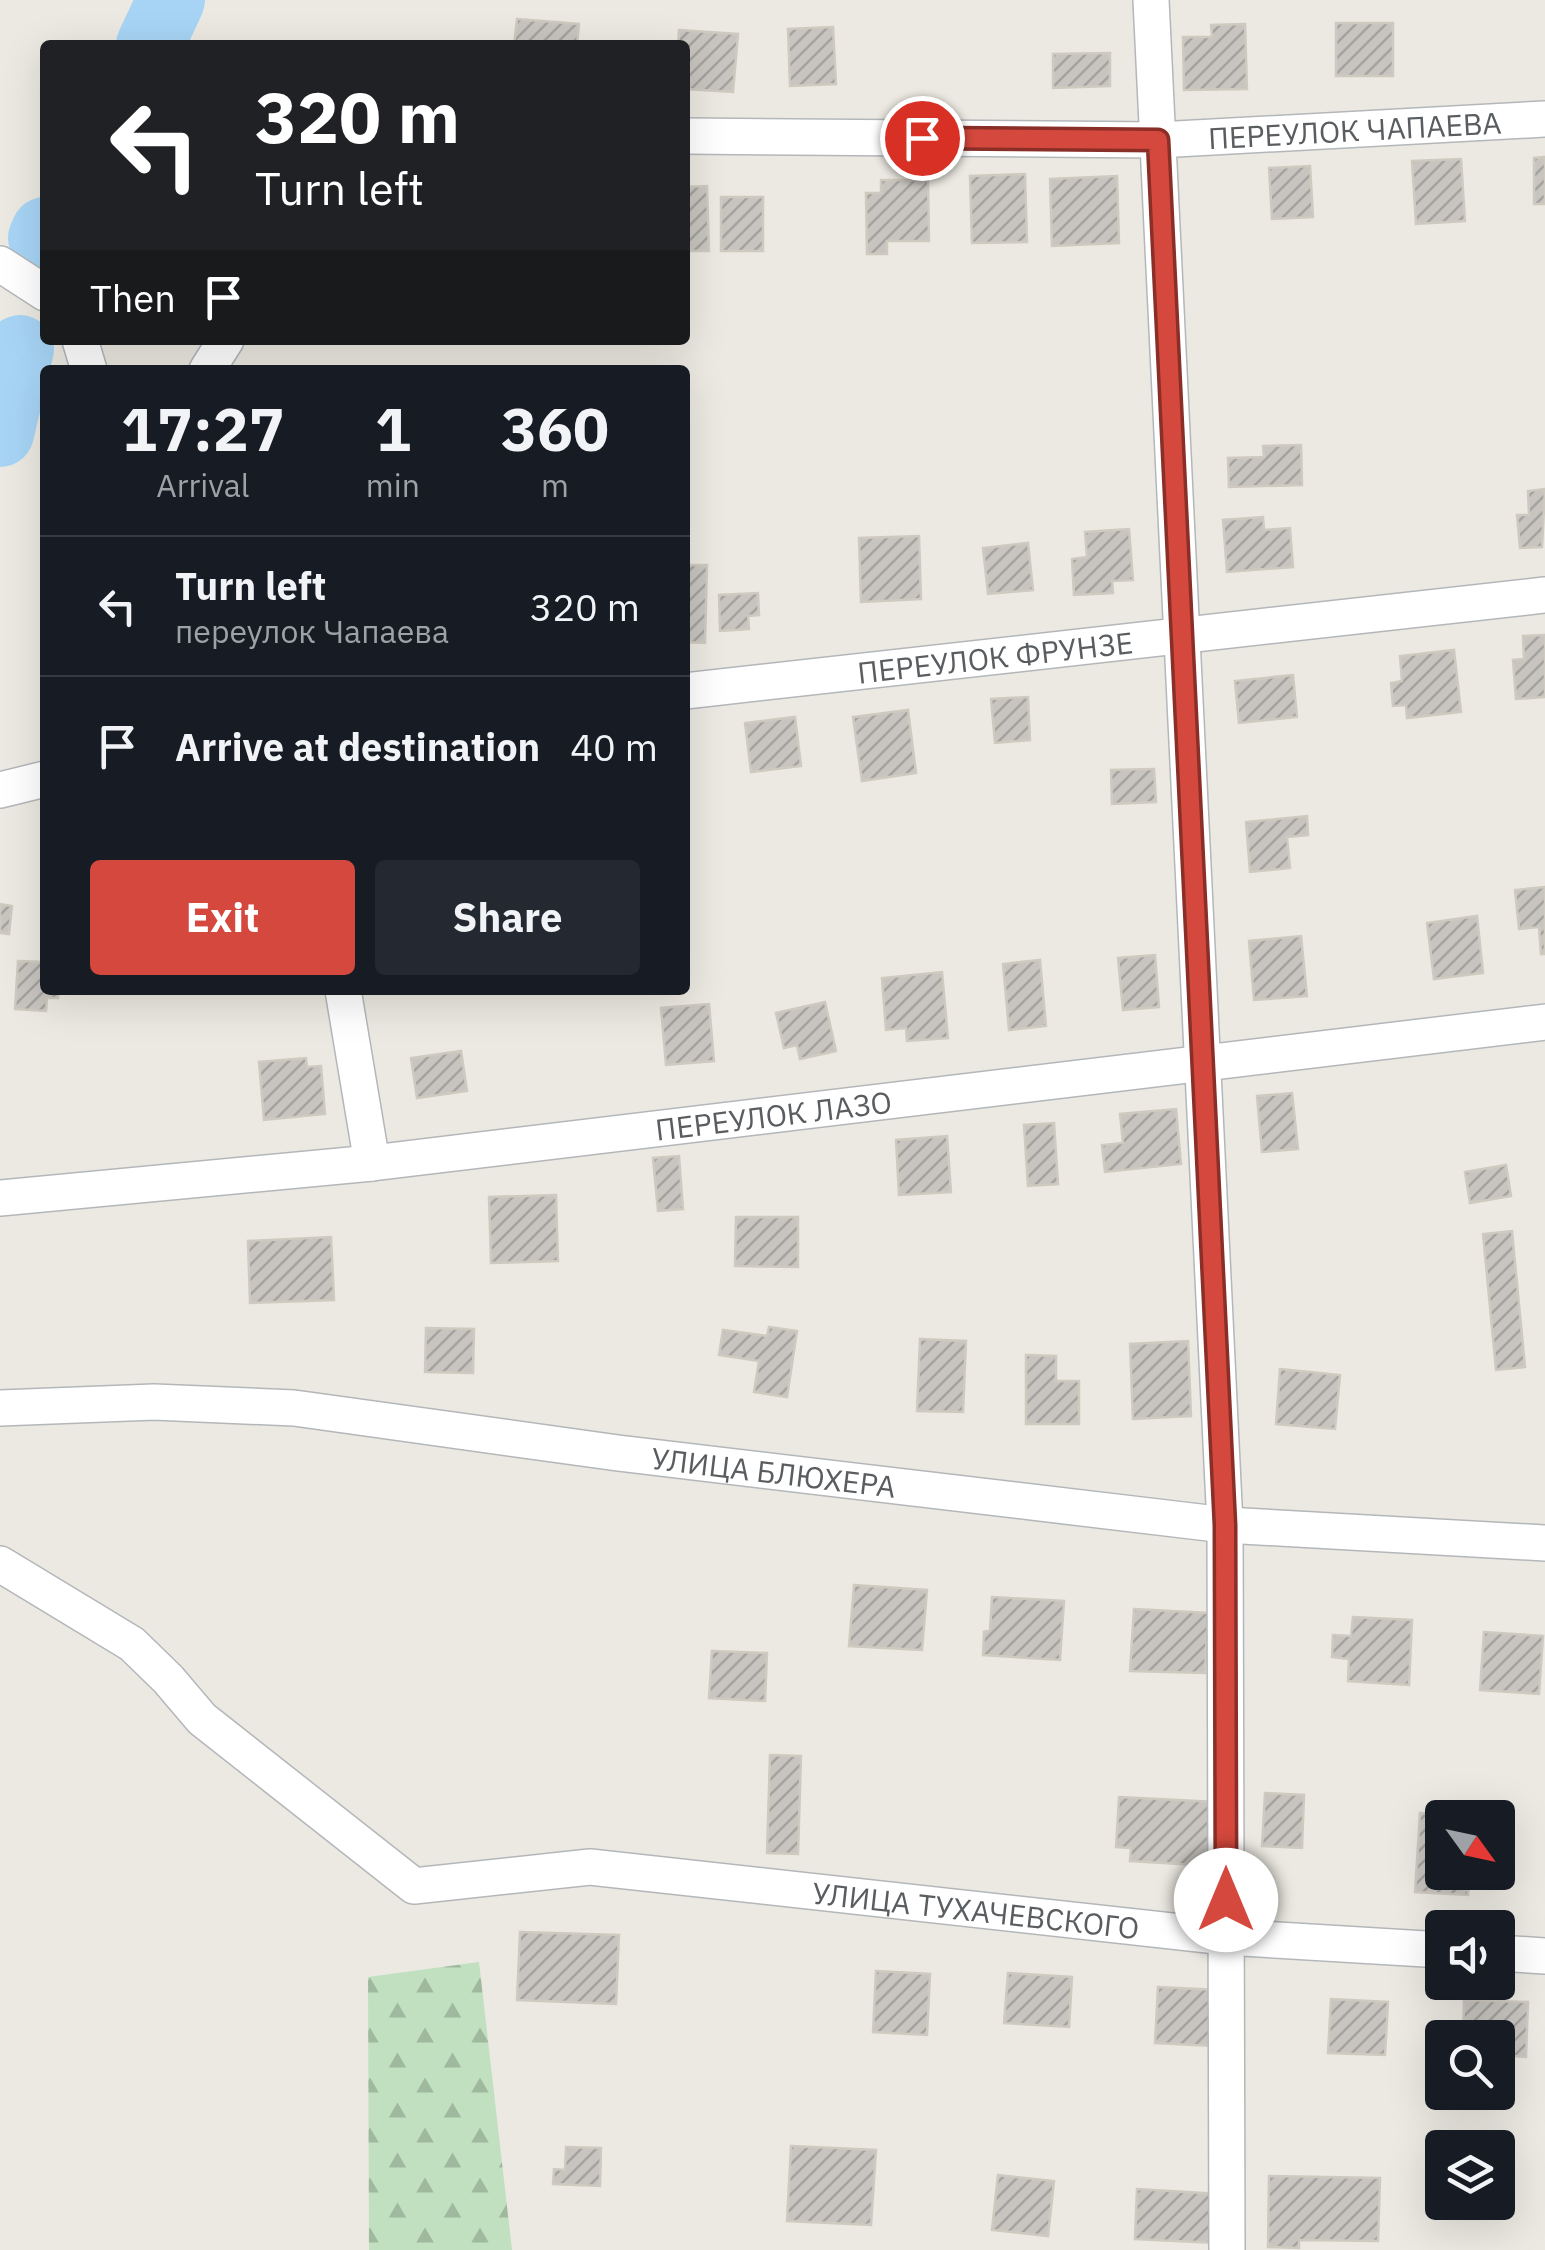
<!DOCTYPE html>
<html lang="en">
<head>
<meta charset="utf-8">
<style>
  body { margin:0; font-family:"IBM Plex Sans",sans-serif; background:#242831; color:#f1f3f6; height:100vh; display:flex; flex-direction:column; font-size:38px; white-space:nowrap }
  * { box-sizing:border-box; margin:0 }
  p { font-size:32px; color:#9ea1a6 }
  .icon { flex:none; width:55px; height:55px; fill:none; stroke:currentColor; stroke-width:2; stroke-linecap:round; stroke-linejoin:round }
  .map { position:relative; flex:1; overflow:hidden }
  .drawer { position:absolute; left:40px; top:365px; width:650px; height:630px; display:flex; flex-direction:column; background:#171b24; border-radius:10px; box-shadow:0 10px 40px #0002 }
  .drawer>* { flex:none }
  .banner { position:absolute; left:40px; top:40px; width:650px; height:305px; border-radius:10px; box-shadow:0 10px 40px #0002; background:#202124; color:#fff; overflow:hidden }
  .needle { width:65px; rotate:123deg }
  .fabs { position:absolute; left:1425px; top:1800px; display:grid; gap:20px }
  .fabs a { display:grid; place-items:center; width:90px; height:90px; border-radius:10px; background:#171b24; box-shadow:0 10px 40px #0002; font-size:50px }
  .pin { position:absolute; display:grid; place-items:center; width:85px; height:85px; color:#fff; margin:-42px; border:5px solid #fff; border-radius:50%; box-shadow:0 2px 10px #0007 }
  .me { position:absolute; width:110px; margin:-55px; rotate:0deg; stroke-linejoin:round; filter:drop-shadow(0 0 8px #0008) }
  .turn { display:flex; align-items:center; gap:35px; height:210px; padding:0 50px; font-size:45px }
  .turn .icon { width:130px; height:130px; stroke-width:2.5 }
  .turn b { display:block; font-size:70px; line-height:85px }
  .then { display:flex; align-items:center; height:95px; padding:0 50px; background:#0003; gap:20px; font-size:38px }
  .eta { display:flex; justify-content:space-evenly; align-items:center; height:170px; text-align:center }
  .eta b { font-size:60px; font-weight:700; line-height:70px }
  .cta { display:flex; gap:20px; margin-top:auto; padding:20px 50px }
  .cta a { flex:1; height:115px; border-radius:10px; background:#d5483d; color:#fff; font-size:40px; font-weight:700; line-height:115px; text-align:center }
  .cta a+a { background:#242831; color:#f1f3f6 }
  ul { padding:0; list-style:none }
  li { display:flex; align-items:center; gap:30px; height:140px; padding:0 50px; border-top:2px solid #363941 }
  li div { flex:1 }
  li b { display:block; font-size:38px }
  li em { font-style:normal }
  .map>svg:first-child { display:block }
  .forest { fill:url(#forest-firs) }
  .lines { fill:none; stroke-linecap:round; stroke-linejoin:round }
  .river { stroke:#a7d4f5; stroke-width:68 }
  .building { fill:url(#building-hatch); stroke:#cfcac0; stroke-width:2.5 }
  .minor-casing { stroke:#b4b7ba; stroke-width:38 }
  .minor { stroke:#fff; stroke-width:35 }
  .route-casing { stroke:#8a2f28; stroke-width:25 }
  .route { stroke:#d5483d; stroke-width:18 }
  .labels { text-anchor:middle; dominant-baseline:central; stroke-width:9; stroke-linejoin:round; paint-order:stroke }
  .street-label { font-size:30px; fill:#5a5d60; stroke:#fff }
</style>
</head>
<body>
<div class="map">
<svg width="1545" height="2250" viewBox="0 0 1545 2250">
  <defs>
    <pattern id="forest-firs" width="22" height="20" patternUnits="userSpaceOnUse" patternTransform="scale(2.5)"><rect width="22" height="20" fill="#c0e0c0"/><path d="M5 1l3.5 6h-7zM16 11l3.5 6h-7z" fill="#9fb99f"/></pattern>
    <pattern id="building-hatch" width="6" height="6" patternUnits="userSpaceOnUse" patternTransform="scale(2.5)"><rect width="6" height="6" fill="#c8c5c0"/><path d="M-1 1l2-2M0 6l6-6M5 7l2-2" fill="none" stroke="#a5a39f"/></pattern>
  </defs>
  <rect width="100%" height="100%" fill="#ebe9e1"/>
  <!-- forest -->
  <path class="forest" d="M479,1962L512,2250H369L368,1977Z"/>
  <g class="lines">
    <!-- river -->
    <path class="river" d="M150,45L171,0
      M42,238L45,231
      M0,433L20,349"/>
  </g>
  <!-- building -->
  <path class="building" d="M517,19L579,24L577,45H514Z
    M1336,23H1393V76H1336Z
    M1245,24L1247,89L1184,90L1183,37H1212L1211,25Z
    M833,27L836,84L790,86L788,29Z
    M679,30L738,34L733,92L685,89V45H678Z
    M1110,53V86L1053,88V54Z
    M1545,157V204H1534V158Z
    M1461,159L1465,221L1416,224L1412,161Z
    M1310,166L1313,217L1272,219L1269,168Z
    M1025,174L1027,242L972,243L970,176Z
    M1117,176L1119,243L1052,246L1050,179Z
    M881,180H928L929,241H887V254H867L866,193H881Z
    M707,186L709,251H685V187Z
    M721,197H763V251H721Z
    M1301,445L1302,485L1229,487L1228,458L1264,457L1263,446Z
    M1545,489L1542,547L1520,548L1517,515H1529L1528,491Z
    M1263,517L1264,530L1290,528L1293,567L1227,572L1223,520Z
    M1129,529L1133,580L1112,581L1113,593L1074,595L1072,559L1087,557L1085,532Z
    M919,536L921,599L861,602L859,538Z
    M1028,543L1033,590L988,594L983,548Z
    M685,565H707L705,643L685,642Z
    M758,593L759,615L748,616L749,629L720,631L719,595Z
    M1545,635V697L1516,699L1513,660L1524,659L1523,636Z
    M1454,650L1461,712L1407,718L1406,705L1393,706L1391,683L1402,681L1400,656Z
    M1293,675L1297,717L1239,723L1235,681Z
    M1028,697L1030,740L995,743L991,699Z
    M908,710L916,773L862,781L853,717Z
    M795,717L801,766L751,772L745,723Z
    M1154,769L1156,802L1112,804L1111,770Z
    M1307,816L1308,835L1287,837L1290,868L1250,872L1246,822Z
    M1545,887V954H1541L1539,927L1519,929L1515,890Z
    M0,904L12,906L9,934L0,933Z
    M1477,916L1483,973L1434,979L1427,923Z
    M1301,936L1307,996L1254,1000L1249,941Z
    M1155,955L1159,1007L1123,1010L1118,958Z
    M1040,960L1046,1026L1009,1030L1003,964Z
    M18,961L45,962V990H59L58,998H47L46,1011L15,1009Z
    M942,972L948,1038L907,1041L906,1028L886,1030L882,978Z
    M825,1002L836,1051L800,1059L797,1045L784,1048L776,1013Z
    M709,1004L714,1061L666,1065L661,1008Z
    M461,1051L467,1091L417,1098L411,1058Z
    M306,1058L307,1067L321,1066L325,1114L264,1120L259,1062Z
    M1292,1093L1298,1149L1262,1152L1257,1096Z
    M1176,1109L1181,1164L1105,1172L1102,1145L1123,1143L1120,1114Z
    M1054,1123L1058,1184L1028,1186L1024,1125Z
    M947,1136L951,1192L899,1195L896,1140Z
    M679,1156L683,1209L658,1211L653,1158Z
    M1506,1165L1511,1196L1470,1203L1465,1172Z
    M556,1195L558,1261L491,1263L489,1197Z
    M736,1217H798V1267L735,1266Z
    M1512,1231L1525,1367L1496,1370L1483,1234Z
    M331,1237L334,1300L250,1303L248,1241Z
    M769,1327L797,1331L787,1397L754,1392L759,1361L719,1355L723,1330L767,1336Z
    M426,1328L474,1329L473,1373L425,1372Z
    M920,1339L966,1341L963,1412L917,1411Z
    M1188,1341L1191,1416L1133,1419L1130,1344Z
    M1026,1355L1056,1356V1381H1079V1424H1026Z
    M1280,1369L1340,1375L1335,1429L1276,1424Z
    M854,1585L927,1590L922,1650L849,1646Z
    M992,1597L1064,1601L1060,1660L983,1655L984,1632L990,1630Z
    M1134,1609L1208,1613L1205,1673L1130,1671Z
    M1353,1617L1412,1620L1409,1685L1348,1681L1349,1659L1332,1657L1333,1635L1351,1636Z
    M1484,1632L1543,1636L1539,1694L1480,1690Z
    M712,1651L767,1653L765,1701L709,1698Z
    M770,1755L801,1756L798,1854L767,1853Z
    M1265,1793L1304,1795L1302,1848L1262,1846Z
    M1119,1797L1216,1802L1212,1866L1130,1861L1131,1848L1116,1847Z
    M1420,1813L1487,1817L1442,1818V1872H1483V1883L1469,1882L1468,1895L1415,1892Z
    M520,1932L619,1935L616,2004L517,2000Z
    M876,1971L930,1974L927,2035L873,2032Z
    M1008,1973L1072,1977L1069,2027L1004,2023Z
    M1158,1987L1217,1990L1214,2046L1155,2043Z
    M1331,1999L1388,2002L1385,2055L1328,2053Z
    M1464,2000L1528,2002L1526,2057L1498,2055V2038H1463Z
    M791,2146L876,2150L871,2225L787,2221Z
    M566,2147L601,2148L600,2186L553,2184L554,2169L565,2170Z
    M998,2175L1054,2181L1048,2236L992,2230Z
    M1269,2176L1380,2178L1378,2241L1299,2240V2248L1268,2247Z
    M1137,2189L1219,2194L1216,2243L1135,2239Z"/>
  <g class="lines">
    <defs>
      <g id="minor">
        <path d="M1151,0L1225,1525L1227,2250"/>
        <path id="s1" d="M685,136L1158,140L1545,119"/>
        <path d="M0,264L45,293"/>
        <path d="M80,340L89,370"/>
        <path d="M207,370L226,340"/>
        <path id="s2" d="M685,691L1545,595"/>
        <path d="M0,790L45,779"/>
        <path d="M343,990L372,1163"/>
        <path id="s3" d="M0,1198L372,1163L1545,1022"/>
        <path id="s4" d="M0,1408L154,1402L294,1408L618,1453L1225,1525L1545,1543"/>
        <path id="s5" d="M0,1564L132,1644L168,1679L202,1719L414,1886L590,1867L1226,1937L1442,1950"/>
        <path d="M1498,1953L1545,1956"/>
      </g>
    </defs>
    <!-- minor casing -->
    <use href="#minor" class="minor-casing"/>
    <!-- minor -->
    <use href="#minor" class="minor"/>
  </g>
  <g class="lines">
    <defs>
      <path id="route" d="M922,138L1158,140L1225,1525L1226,1900"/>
    </defs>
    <!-- route casing -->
    <use href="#route" class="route-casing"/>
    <!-- route -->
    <use href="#route" class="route"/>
  </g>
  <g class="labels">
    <!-- street labels -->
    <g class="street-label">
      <text stroke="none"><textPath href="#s1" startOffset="670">ПЕРЕУЛОК ЧАПАЕВА</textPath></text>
      <text stroke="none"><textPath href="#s2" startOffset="312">ПЕРЕУЛОК ФРУНЗЕ</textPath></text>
      <text stroke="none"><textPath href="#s3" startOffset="778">ПЕРЕУЛОК ЛАЗО</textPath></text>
      <text stroke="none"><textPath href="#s4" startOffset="778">УЛИЦА БЛЮХЕРА</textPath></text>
      <text stroke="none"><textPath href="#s5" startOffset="1092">УЛИЦА ТУХАЧЕВСКОГО</textPath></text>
    </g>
  </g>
</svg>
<div class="fabs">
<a><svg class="needle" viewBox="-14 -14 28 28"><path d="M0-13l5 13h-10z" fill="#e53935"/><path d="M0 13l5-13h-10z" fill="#9ea1a6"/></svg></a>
<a><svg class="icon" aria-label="sound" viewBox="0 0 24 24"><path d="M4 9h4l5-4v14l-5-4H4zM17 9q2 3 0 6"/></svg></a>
<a><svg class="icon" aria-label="search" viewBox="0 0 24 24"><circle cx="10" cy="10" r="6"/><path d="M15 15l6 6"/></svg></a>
<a><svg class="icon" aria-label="layers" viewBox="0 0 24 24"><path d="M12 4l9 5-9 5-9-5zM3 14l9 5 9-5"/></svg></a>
</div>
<div class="pin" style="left:922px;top:138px;background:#d93025"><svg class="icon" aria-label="arrive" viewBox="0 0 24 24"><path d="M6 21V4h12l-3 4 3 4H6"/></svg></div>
<svg class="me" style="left:1226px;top:1900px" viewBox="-20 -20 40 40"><circle r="19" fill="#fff"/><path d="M0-13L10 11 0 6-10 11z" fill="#d5483d"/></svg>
<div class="banner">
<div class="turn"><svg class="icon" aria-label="left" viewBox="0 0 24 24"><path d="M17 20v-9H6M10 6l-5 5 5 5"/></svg><div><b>320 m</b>Turn left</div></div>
<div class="then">Then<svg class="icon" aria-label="arrive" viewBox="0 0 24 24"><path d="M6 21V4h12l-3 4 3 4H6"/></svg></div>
</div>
<section class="drawer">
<div class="eta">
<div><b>17:27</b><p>Arrival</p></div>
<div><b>1</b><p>min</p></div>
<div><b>360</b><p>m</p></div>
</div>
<ul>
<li><svg class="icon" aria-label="left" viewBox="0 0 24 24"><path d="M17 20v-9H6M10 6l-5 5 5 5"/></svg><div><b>Turn left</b><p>переулок Чапаева</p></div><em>320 m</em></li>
<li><svg class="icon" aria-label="arrive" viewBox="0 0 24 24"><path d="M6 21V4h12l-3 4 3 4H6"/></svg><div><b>Arrive at destination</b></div><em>40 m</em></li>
</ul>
<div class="cta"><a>Exit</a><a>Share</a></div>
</section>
</div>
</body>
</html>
